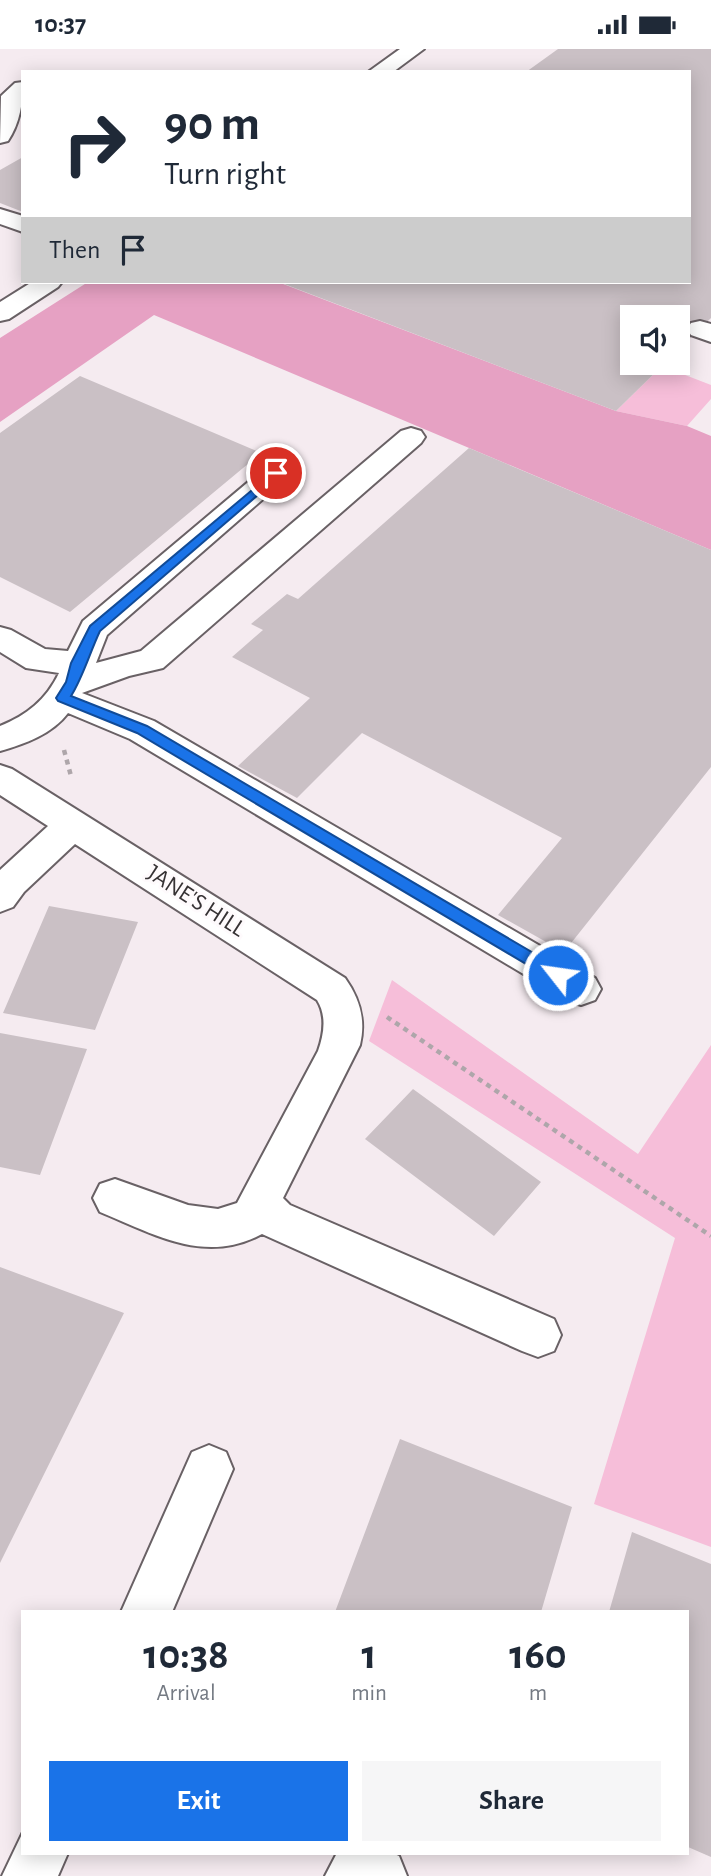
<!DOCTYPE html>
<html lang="en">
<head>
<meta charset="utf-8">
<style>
  body { margin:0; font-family:"Alegreya Sans",sans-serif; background:#f6f6f7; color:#1f2937; height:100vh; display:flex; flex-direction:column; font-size:26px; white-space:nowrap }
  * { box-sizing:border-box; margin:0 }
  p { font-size:23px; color:#747a83 }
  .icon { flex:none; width:38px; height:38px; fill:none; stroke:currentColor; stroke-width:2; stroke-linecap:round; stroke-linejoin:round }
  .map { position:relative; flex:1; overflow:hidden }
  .panel { position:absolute; left:21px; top:1561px; width:668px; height:245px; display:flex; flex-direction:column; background:#fff; border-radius:0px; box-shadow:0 4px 18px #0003 }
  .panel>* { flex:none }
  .top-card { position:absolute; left:21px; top:21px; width:670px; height:214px; border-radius:0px; box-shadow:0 4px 18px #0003; background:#fff; color:#1f2937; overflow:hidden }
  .tools { position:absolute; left:620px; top:256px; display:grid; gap:14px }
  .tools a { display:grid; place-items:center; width:70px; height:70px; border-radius:0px; background:#fff; box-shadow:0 4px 18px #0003; font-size:35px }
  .pin { position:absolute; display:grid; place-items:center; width:60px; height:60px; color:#fff; margin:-30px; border:4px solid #fff; border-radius:50%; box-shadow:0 2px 7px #0007 }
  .me { position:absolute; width:77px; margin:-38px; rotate:300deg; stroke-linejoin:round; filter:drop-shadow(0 0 5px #0008) }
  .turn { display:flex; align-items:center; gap:24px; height:147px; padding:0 28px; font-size:32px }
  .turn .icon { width:91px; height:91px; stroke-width:2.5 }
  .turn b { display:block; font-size:49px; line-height:60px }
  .then { display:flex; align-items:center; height:66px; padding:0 28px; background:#0003; gap:14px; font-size:26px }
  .eta { display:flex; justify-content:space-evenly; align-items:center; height:119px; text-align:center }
  .eta b { font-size:42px; font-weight:700; line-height:49px }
  .button { display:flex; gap:14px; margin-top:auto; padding:14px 28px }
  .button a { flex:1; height:80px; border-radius:0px; background:#1a73e8; color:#fff; font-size:28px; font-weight:700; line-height:80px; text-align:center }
  .button a+a { background:#f6f6f7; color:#1f2937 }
  .status { display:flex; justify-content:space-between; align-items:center; height:49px; padding:0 35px; background:#fff; direction:ltr }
  .status svg { height:19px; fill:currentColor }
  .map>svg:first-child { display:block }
  .green { fill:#f6bed9 }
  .forest { fill:#e6a1c3 }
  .building { fill:#cac0c5 }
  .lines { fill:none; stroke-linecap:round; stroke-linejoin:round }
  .minor-casing { stroke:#696165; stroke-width:4 }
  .path { stroke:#aea6aa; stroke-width:4.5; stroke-dasharray:5 5; stroke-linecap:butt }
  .minor { fill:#fff; fill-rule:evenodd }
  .route { fill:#1a73e8; stroke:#114b97; stroke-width:2 }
  .labels { text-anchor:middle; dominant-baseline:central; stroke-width:6; stroke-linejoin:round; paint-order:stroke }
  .street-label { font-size:24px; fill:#363234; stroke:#fefafc }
</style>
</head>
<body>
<div class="status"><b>10:37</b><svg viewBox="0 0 49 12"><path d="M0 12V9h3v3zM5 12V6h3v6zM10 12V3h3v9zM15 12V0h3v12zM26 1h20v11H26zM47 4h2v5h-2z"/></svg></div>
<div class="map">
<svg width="711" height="1827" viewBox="0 0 711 1827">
  <rect width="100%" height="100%" fill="#f5ebf0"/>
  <!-- green -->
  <path class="green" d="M662,317L711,336V350L687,377L616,362Z
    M392,931L638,1105L711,996V1498L594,1455L675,1189L369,992Z"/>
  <!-- forest -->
  <path class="forest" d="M88,233H278L616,362L687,377L711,387V501L154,266L0,373V289Z"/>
  <!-- building -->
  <path class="building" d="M558,0H711V269L677,302V268H632V313H666L616,362L279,233H690V23H526Z
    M23,108V163L0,154V121Z
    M80,327L261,404L70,563L0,528V384Z
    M469,399L711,501V718L564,903L498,866L562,789L362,684L297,749L238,717L310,649L232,608L263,581L251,575L287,545L298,550Z
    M49,857L138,873L95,981L3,964Z
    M0,984L87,1000L40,1126L0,1118Z
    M413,1040L541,1133L494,1187L365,1090Z
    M0,1218L124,1264L0,1514Z
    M400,1390L572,1458L541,1563H335Z
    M632,1483L711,1515V1808L688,1798V1563H609Z"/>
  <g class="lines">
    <defs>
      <path id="minor" d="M400,0H424L393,23H368Z
        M23,33C23,53 20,74 8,92L0,94L1,47L15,34Z
        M0,160L23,167V183L0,175Z
        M32,233H62L58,238L9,270L0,272V253Z
        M700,272L711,275V293L691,286L687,280L691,274Z
        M411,379L421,382L425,388L421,394L163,619L129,627L82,644L154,672L595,929L601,940L595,951L581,956L567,951L130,690L68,664C52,685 25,695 0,702V677C27,666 46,651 59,624L26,619L0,603V578L11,581L45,600L68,602L83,572L266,418L276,415L286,418L291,424L286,430L107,586L96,614L141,602L401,382Z
        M0,716L12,720L345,929C360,950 366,971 360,996L283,1149L290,1156L554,1270L561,1286L554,1302L538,1308L522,1302L262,1185C205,1216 154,1185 100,1163L93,1149L100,1135L115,1130L188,1156L218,1160L237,1154L318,1002C324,985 327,967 317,951L75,795L24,843L13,858L0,863V821L48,777L0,746Z
        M209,1396L226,1403L233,1420L172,1563H121L192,1403Z
        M23,1783V1804H68L58,1827H2Z
        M337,1804H392L399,1807L407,1827H325Z"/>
    </defs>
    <!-- minor casing -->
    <use href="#minor" class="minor-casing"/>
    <!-- path -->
    <path class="path" d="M64,701L71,727
      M387,968L711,1187"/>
    <!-- minor -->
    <use href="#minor" class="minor"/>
  </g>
  <!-- route -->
  <path class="route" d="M276,421L280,422V427L100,582C90,603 83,628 71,647L147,677L564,922L566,926L564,931H553L137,684L58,652L56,649L66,633L71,614L90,577Z"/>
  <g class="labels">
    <!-- street labels -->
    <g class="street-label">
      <text transform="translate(196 852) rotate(33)">JANE'S HILL</text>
    </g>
  </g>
</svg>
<div class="tools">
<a><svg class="icon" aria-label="sound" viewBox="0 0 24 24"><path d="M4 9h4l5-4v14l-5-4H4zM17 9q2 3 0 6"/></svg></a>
</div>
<div class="pin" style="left:276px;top:424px;background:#d93025"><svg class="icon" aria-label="arrive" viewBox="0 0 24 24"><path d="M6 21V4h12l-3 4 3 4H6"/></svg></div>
<svg class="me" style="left:558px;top:926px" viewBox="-20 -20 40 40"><circle r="17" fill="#1a73e8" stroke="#fff" stroke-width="3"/><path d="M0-11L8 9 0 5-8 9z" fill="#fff"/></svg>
<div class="top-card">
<div class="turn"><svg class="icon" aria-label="right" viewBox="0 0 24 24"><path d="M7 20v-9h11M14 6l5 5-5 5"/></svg><div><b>90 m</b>Turn right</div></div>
<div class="then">Then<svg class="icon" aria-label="arrive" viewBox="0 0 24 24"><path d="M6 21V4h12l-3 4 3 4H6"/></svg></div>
</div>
<section class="panel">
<div class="eta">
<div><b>10:38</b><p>Arrival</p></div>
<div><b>1</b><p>min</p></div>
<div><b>160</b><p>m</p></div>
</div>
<div class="button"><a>Exit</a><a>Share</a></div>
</section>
</div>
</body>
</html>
